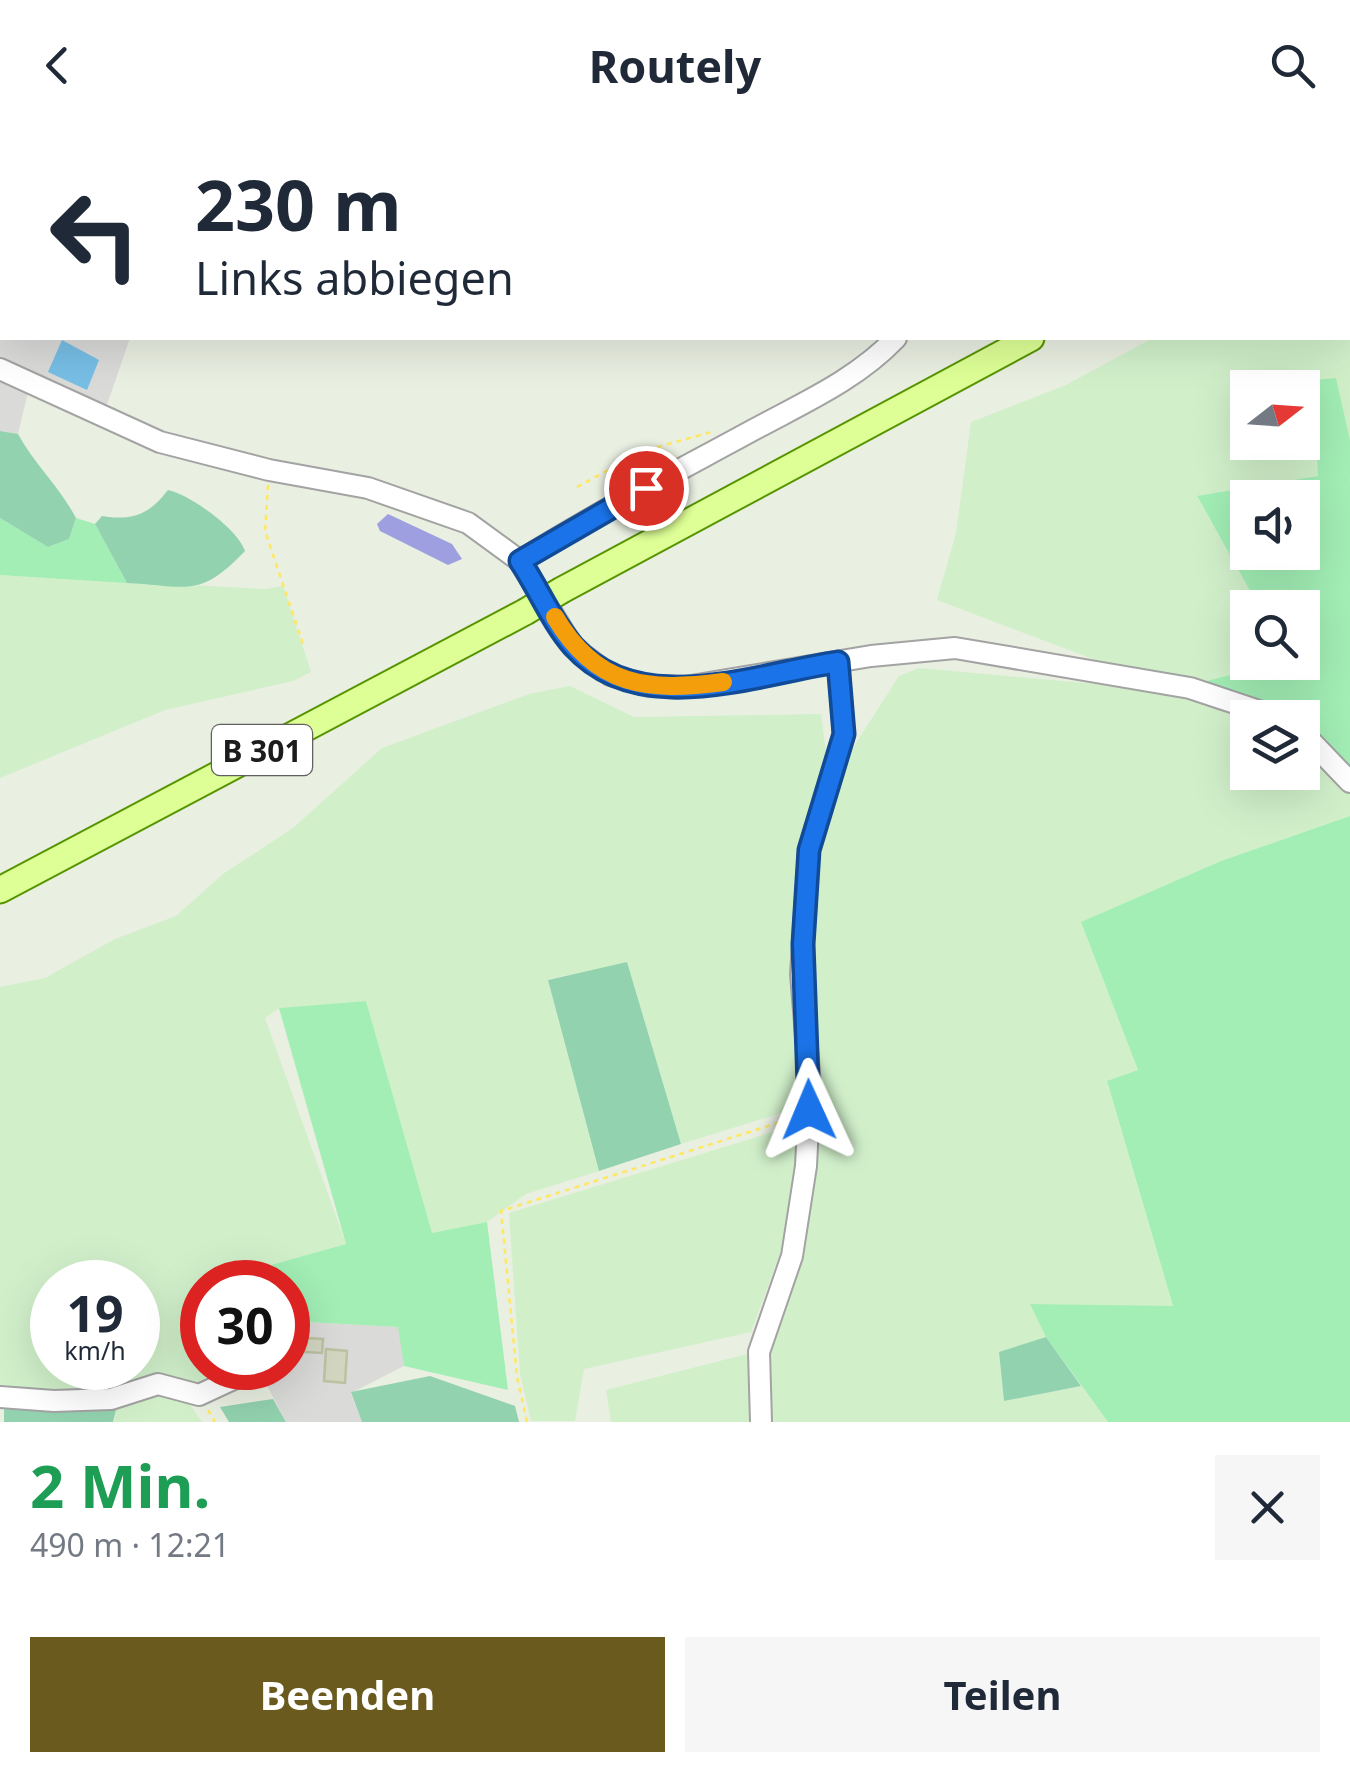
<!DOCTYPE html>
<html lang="de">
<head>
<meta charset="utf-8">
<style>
  body { margin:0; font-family:"Noto Sans",sans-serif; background:#f6f6f7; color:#1f2937; height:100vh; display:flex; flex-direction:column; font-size:38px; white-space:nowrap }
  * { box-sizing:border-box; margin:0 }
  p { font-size:32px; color:#747a83 }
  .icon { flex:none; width:55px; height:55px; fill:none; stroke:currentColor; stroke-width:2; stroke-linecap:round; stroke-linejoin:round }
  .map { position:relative; height:1292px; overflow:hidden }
  .side { display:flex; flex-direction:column; background:#fff; flex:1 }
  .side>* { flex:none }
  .hud { position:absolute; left:0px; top:0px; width:1350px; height:210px; box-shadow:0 10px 40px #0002; background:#fff; color:#1f2937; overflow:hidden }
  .needle { width:65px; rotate:73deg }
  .fabs { position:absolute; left:1230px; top:240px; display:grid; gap:20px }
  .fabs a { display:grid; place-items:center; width:90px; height:90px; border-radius:0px; background:#fff; box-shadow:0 10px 40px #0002; font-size:50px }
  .speed { position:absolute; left:30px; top:1130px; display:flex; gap:20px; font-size:50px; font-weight:700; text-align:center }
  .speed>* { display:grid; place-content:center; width:130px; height:130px; border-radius:50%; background:#fff; box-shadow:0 10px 40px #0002; line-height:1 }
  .speed small { font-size:25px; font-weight:400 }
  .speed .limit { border:15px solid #d22; background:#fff; color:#111 }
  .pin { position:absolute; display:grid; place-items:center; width:85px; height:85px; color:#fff; margin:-42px; border:5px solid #fff; border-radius:50%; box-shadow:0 2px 10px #0007 }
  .me { position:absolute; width:110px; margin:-55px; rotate:359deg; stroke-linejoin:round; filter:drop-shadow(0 0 8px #0008) }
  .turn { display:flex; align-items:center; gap:35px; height:210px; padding:0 30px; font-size:45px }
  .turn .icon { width:130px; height:130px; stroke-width:2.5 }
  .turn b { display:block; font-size:70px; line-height:85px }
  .round { display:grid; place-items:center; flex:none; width:105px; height:105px; border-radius:0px; background:#f6f6f7 }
  .summary { display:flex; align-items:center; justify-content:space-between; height:170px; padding:0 30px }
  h1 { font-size:60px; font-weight:700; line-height:75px; color:#1e9e55 }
  .button { display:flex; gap:20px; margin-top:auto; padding:20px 30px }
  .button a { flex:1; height:115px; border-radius:0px; background:#6b5a1e; color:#fff; font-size:40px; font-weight:700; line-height:115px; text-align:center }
  .button a+a { background:#f6f6f7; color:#1f2937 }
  header { display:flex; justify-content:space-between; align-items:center; height:130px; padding:0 30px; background:#fff; font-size:45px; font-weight:700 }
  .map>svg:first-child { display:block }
  .residential { fill:#dadad9 }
  .farmland { fill:#d1f0ca; fill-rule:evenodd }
  .grass { fill:#a2eeb5; fill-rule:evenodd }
  .forest { fill:#92d2af }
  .pitch { fill:#77bee5 }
  .water { fill:#9d9fe0 }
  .building { fill:#d2d6c1; stroke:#bcc1a2; stroke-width:2.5 }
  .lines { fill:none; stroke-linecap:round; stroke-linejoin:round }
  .minor-casing { stroke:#a3a3a3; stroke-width:24 }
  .major-casing { stroke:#579500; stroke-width:29 }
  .path { stroke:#ffe762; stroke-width:2.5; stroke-dasharray:5 5; stroke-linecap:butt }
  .minor { stroke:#fff; stroke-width:20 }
  .major { stroke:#deff96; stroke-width:25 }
  .major-bridge-casing { stroke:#579500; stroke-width:29; stroke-linecap:butt }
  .major-bridge { stroke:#deff96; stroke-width:25 }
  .route-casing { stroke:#114b97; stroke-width:25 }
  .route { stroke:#1a73e8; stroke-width:18 }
  .slow { stroke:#f59e0b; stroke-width:18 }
  .labels { text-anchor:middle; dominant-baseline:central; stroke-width:9; stroke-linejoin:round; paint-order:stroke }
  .shield { fill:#fff; stroke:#606060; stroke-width:2.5 }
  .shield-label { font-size:30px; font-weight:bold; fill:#1c1c1c }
</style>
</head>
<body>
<header><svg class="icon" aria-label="back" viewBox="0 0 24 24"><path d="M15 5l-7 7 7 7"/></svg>Routely<svg class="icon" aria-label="search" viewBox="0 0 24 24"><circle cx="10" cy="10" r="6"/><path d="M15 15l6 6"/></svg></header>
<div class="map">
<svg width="1350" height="1292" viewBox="0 0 1350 1292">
  <rect width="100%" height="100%" fill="#e9efe1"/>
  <!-- residential -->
  <path class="residential" d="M0,66L2,208H130L100,295L28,262L18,304L0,301Z
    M288,1191L399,1197L404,1236L351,1263L362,1292H286L258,1238H288Z"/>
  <!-- farmland -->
  <path class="farmland" d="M1350,101V310L1336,249L1313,250L1319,346L1197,367L1259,477L1248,478V532L1277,533L1195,554L1106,534L937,470L956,403L971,292L1066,255L1153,208H1348ZM1248,258H1302V312H1248Z
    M0,445L265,459L283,456L311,542L293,551L165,580L0,648Z
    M919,538L1095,554L1196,570L1248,588V642H1302L1303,613L1350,664V686L1221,731L1081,792L1138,940L1107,952L1173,1177L1031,1174L1046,1207L999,1223L1004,1271L1081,1256L1108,1292H769L770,1204L809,1068L808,823L814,720L851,621L899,546Z
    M570,556L634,587L821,584L826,622L797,722L795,814L804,976L681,1014L627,833L549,849L599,1041L526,1064L487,1092L432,1104L366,871L279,878L265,888L346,1114L228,1147L205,1149L202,1238H225L196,1253L173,1252L159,1242L153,1248L98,1262L0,1258V857L45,848L115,809L176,786L223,744L293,698L382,618L529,564ZM52,1152H138V1238H52Z
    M802,993L786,1107L751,1202L584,1239L575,1291H531L520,1244L509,1083Z
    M751,1223L754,1292H611L606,1260Z
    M153,1262L186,1269L202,1292H114L118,1272Z"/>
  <!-- grass -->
  <path class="grass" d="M1336,248L1350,310V650L1303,600L1302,588L1278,587L1195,554L1277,533L1302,532V478L1259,477L1197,366L1318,346L1313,250ZM1248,368H1302V422H1248Z
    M0,388L48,417L69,409L76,388L95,394L127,453L0,445Z
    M1350,686V1292H1108L1046,1207L1030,1174L1173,1176L1107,951L1138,940L1081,792L1221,731Z
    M366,871L432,1103L487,1092L508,1260L404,1236L398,1197L288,1191V1152H230L228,1147L346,1114L279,878Z"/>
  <!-- forest -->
  <path class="forest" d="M0,301L18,304C35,335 59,356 76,388L69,409L48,417L0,388Z
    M168,360C189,364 238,399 245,421C199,469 188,456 127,453L95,394L102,386C132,391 149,385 168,360Z
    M627,832L681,1014L599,1041L548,850Z
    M1046,1207L1081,1256L1004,1271L999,1222Z
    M430,1246L515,1276L519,1292H362L351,1262Z
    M273,1269L286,1292H229L220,1277Z
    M118,1272L113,1292H4V1276Z"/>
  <!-- pitch -->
  <path class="pitch" d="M62,210L99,230L87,260L48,242Z"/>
  <!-- water -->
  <path class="water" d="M388,384L452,414L462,429L448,435L380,401L377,394Z"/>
  <!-- building -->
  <path class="building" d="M288,1207L323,1209L322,1223L288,1221Z
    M326,1219L347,1221L345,1253L324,1251Z"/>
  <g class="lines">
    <defs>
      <path id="minor" d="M1026,2L1028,0
        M0,239L160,312L269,340L368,358L468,393L520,431L573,517L610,545L649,556L685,557L871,526L955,518L1190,558L1280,588
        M520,431C596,383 676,342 755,299C805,272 857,249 896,208
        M1302,602L1350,652
        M0,1267L54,1271L111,1269L158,1254L199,1265L257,1238
        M761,1292L759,1222L792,1126L806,1036L810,955L801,844L809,720L844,604L838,532"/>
      <path id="major" d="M1348,20L1350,18
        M562,460L1031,208
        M0,760L525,482"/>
    </defs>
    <!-- minor casing -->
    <use href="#minor" class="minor-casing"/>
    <!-- major casing -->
    <use href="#major" class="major-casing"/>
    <!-- path -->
    <path class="path" d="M268,355L265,401L304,517
      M577,357L643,321L715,301
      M208,1280L215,1292
      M527,1292L517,1247L501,1081L790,989"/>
    <!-- minor -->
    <use href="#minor" class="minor"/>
    <!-- major -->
    <use href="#major" class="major"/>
    <defs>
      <path id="major-bridge" d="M525,482L562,460"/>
    </defs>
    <!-- major-bridge casing -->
    <use href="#major-bridge" class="major-bridge-casing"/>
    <!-- major-bridge -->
    <use href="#major-bridge" class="major-bridge"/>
  </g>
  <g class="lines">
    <defs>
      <path id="route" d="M646,358L520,431C538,458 552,492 573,516C639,590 756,544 838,532L844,604L809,720L803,814L809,980"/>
    </defs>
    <!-- route casing -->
    <use href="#route" class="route-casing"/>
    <!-- route -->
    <use href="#route" class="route"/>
    <!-- slow -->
    <path class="slow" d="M555,487C596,557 648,562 723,552"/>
  </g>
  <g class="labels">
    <!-- shield labels -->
    <rect class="shield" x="212" y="595" width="100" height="50" rx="8"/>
    <g class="shield-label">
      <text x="262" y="620">B 301</text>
    </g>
  </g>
</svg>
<div class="fabs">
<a><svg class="needle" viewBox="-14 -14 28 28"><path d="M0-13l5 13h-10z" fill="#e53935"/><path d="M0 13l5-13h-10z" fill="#747a83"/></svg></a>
<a><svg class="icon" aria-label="sound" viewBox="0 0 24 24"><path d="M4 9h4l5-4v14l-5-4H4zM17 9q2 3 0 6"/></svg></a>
<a><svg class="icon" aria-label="search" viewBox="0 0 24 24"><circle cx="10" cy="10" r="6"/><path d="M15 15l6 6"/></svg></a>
<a><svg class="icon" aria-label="layers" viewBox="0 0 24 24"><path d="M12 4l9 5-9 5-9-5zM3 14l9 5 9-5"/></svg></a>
</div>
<div class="speed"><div>19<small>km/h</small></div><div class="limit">30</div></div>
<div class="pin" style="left:646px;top:358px;background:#d93025"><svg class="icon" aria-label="arrive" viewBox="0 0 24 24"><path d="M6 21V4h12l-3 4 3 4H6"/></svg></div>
<svg class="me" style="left:809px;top:980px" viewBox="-20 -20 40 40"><path d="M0-17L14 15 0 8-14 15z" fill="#1a73e8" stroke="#fff" stroke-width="4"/></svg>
<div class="hud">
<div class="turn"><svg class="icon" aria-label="left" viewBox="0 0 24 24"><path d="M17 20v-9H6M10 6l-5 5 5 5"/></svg><div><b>230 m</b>Links abbiegen</div></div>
</div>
</div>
<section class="side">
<div class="summary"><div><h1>2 Min.</h1><p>490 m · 12:21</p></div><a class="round"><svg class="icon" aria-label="close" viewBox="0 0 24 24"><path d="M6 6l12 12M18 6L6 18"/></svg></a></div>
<div class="button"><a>Beenden</a><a>Teilen</a></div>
</section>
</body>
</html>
